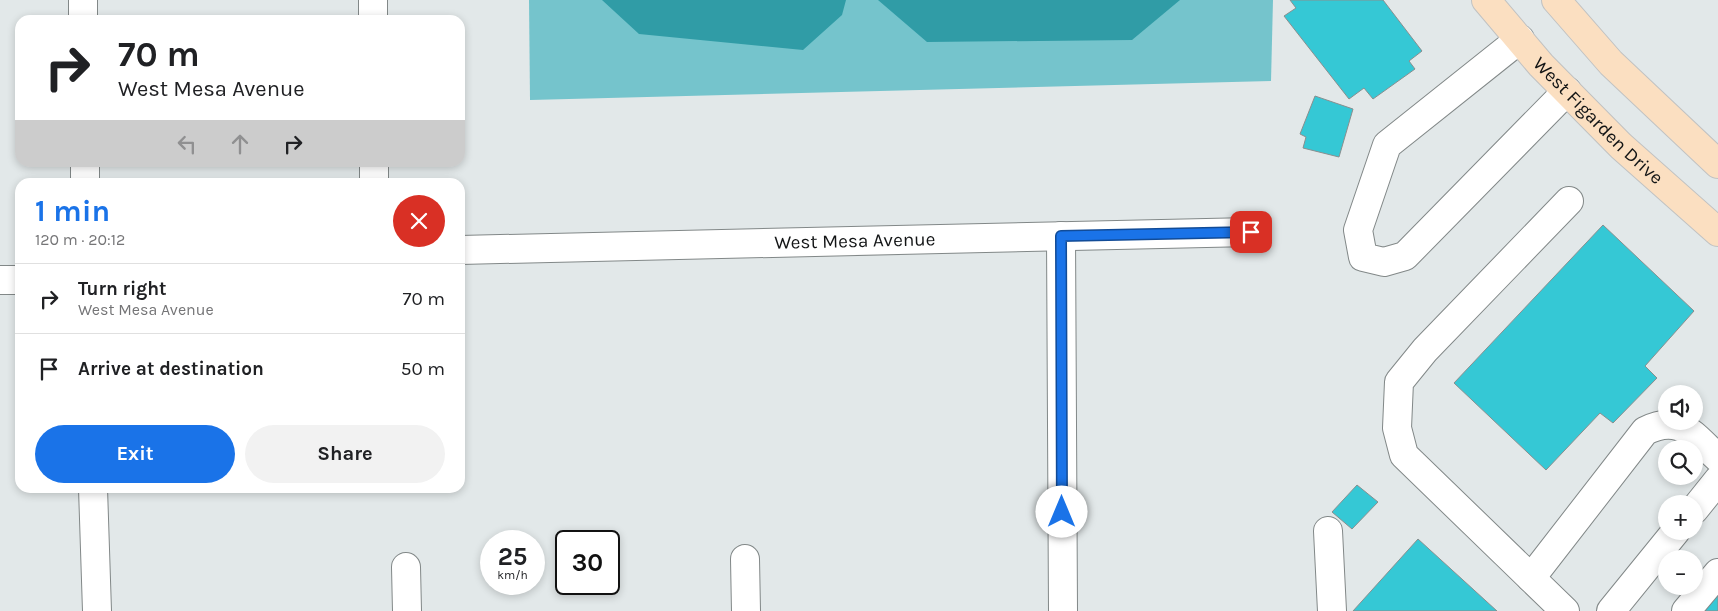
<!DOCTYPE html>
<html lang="en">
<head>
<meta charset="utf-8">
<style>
  body { margin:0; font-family:Karla,sans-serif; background:#f2f2f2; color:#202124; height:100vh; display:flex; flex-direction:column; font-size:19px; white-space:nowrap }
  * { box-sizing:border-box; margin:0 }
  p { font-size:16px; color:#757577 }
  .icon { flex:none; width:28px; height:28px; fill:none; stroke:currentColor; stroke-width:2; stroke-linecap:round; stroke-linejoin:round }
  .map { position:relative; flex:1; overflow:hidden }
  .drawer { position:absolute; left:15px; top:178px; width:450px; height:315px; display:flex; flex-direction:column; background:#fff; border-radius:15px; box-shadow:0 2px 8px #0003 }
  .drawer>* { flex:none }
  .banner { position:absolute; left:15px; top:15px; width:450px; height:152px; border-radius:15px; box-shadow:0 2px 8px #0003; background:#fff; color:#202124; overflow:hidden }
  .buttons { position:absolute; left:1658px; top:385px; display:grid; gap:10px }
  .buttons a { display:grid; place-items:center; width:45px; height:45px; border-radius:50%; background:#fff; box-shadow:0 2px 8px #0003; font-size:25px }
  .speed { position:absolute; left:480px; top:530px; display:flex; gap:10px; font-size:25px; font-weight:700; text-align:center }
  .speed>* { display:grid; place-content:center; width:65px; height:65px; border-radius:50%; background:#fff; box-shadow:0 2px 8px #0003; line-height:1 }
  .speed small { font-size:12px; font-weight:400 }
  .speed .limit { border:2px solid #111; border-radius:8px; background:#fff; color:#111 }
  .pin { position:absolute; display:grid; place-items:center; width:42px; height:42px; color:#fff; margin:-21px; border-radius:10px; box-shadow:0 2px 8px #0006 }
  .me { position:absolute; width:55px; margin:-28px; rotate:0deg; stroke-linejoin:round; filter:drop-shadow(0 0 4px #0008) }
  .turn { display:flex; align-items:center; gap:18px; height:105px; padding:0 20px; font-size:22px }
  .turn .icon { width:65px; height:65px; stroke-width:2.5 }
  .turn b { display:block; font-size:35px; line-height:42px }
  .lanes { display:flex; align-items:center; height:48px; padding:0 20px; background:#0003; justify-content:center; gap:25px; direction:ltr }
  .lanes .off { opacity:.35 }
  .round { display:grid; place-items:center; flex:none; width:52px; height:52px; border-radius:26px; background:#f2f2f2 }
  .summary { display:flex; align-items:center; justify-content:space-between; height:85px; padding:0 20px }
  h1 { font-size:30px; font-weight:700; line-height:38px; color:#1a73e8 }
  .action { display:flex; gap:10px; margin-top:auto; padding:10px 20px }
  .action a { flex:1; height:58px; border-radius:30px; background:#1a73e8; color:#fff; font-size:20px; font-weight:700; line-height:58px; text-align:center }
  .action a+a { background:#f2f2f2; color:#202124 }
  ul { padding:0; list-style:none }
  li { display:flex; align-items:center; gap:15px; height:70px; padding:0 20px; border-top:1px solid #e0e0e0 }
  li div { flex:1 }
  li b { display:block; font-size:19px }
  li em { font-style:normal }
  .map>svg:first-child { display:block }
  .green { fill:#75c4cc }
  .water { fill:#309ca6 }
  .building { fill:#35c8d5; stroke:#898f8f }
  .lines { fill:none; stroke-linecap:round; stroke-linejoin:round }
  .minor-casing { stroke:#828888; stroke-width:30 }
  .major-casing { stroke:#c1c2c2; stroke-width:30 }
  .minor { stroke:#fff; stroke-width:28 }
  .major { stroke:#fbdfc1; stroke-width:28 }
  .route-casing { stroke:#114b97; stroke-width:12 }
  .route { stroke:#1a73e8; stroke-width:9 }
  .labels { text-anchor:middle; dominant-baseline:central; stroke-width:4; stroke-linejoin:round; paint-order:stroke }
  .street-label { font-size:19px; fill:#121415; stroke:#eff6f6 }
</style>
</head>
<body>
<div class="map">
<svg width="1718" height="611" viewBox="0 0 1718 611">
  <rect width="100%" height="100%" fill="#e2e8e9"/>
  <!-- green -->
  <path class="green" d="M529,0H1273L1271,81L530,100Z"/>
  <!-- water -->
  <path class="water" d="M602,0H846L842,15L803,50L639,34Z
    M878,0H1180L1132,40L927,42Z"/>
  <!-- building -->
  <path class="building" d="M1290,0H1383L1422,51L1409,61L1415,69L1373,99L1364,88L1349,99L1284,16L1296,8Z
    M1315,96L1353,109L1339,157L1303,148L1306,137L1300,134Z
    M1603,225L1694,311L1645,366L1657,378L1613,423L1600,413L1546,470L1454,383Z
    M1357,485L1378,502L1352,529L1332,512Z
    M1418,539L1497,611H1353Z
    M1718,589V611H1700Z"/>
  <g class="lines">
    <defs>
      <g id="minor">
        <path d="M83,0V20"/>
        <path d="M373,0V20"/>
        <path d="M1520,39L1387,145L1358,230L1363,257L1384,262L1405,256L1567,91"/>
        <path d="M85,162V182"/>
        <path d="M374,162V182"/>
        <path d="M1061,236L1063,611"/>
        <path id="s1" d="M460,250L1251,232"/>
        <path d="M0,280H20"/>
        <path d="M93,488L97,611"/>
        <path d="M1694,510L1718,480"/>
        <path d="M1328,531L1332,611"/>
        <path d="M745,559L746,611"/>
        <path d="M406,567L407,611"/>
        <path d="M1531,578L1645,431C1681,413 1693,436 1718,458"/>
        <path d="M1565,611L1404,455L1397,428L1399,382L1425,350L1569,201"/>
        <path d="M1611,611L1676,531"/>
        <path d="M1686,611L1718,573"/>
      </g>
      <g id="major">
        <path id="s2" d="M1486,0L1541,65L1621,146L1718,232"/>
        <path d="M1556,0L1611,63L1718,164"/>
      </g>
    </defs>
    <!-- minor casing -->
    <use href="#minor" class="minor-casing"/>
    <!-- major casing -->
    <use href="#major" class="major-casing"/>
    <!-- minor -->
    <use href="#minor" class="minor"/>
    <!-- major -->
    <use href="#major" class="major"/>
  </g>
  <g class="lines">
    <defs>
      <path id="route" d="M1062,512L1061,236L1251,232"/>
    </defs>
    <!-- route casing -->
    <use href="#route" class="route-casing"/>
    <!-- route -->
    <use href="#route" class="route"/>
  </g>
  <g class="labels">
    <!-- street labels -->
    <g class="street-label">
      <text stroke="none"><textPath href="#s2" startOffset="165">West Figarden Drive</textPath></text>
      <text stroke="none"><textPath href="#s1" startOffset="395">West Mesa Avenue</textPath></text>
    </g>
  </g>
</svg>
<div class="buttons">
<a><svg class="icon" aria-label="sound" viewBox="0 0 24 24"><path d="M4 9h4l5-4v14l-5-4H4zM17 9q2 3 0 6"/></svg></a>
<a><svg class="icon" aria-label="search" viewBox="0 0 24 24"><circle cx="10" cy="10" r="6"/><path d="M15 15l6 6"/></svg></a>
<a>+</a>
<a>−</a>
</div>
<div class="speed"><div>25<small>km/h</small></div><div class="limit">30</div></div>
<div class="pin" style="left:1251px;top:232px;background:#d93025"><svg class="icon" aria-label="arrive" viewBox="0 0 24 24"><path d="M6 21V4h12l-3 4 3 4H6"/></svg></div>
<svg class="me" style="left:1062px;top:512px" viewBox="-20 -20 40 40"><circle r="19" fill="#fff"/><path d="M0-13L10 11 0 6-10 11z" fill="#1a73e8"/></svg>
<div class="banner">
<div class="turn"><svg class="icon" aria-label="right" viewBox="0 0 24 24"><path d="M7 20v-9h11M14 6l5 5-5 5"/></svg><div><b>70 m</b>West Mesa Avenue</div></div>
<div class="lanes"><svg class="icon off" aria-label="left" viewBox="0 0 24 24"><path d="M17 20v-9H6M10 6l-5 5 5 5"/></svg><svg class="icon off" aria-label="ahead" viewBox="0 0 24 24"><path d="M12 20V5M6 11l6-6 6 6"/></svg><svg class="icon" aria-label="right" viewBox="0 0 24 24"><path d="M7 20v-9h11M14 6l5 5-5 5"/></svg></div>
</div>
<section class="drawer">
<div class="summary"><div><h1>1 min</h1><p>120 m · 20:12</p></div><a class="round" style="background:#d93025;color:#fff"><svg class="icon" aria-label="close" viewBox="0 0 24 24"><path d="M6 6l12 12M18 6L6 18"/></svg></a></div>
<ul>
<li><svg class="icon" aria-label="right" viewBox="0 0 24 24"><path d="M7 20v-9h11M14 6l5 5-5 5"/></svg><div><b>Turn right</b><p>West Mesa Avenue</p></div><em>70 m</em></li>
<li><svg class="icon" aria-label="arrive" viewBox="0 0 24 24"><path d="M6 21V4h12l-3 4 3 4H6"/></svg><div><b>Arrive at destination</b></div><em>50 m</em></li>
</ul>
<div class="action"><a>Exit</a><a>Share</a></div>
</section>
</div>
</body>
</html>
